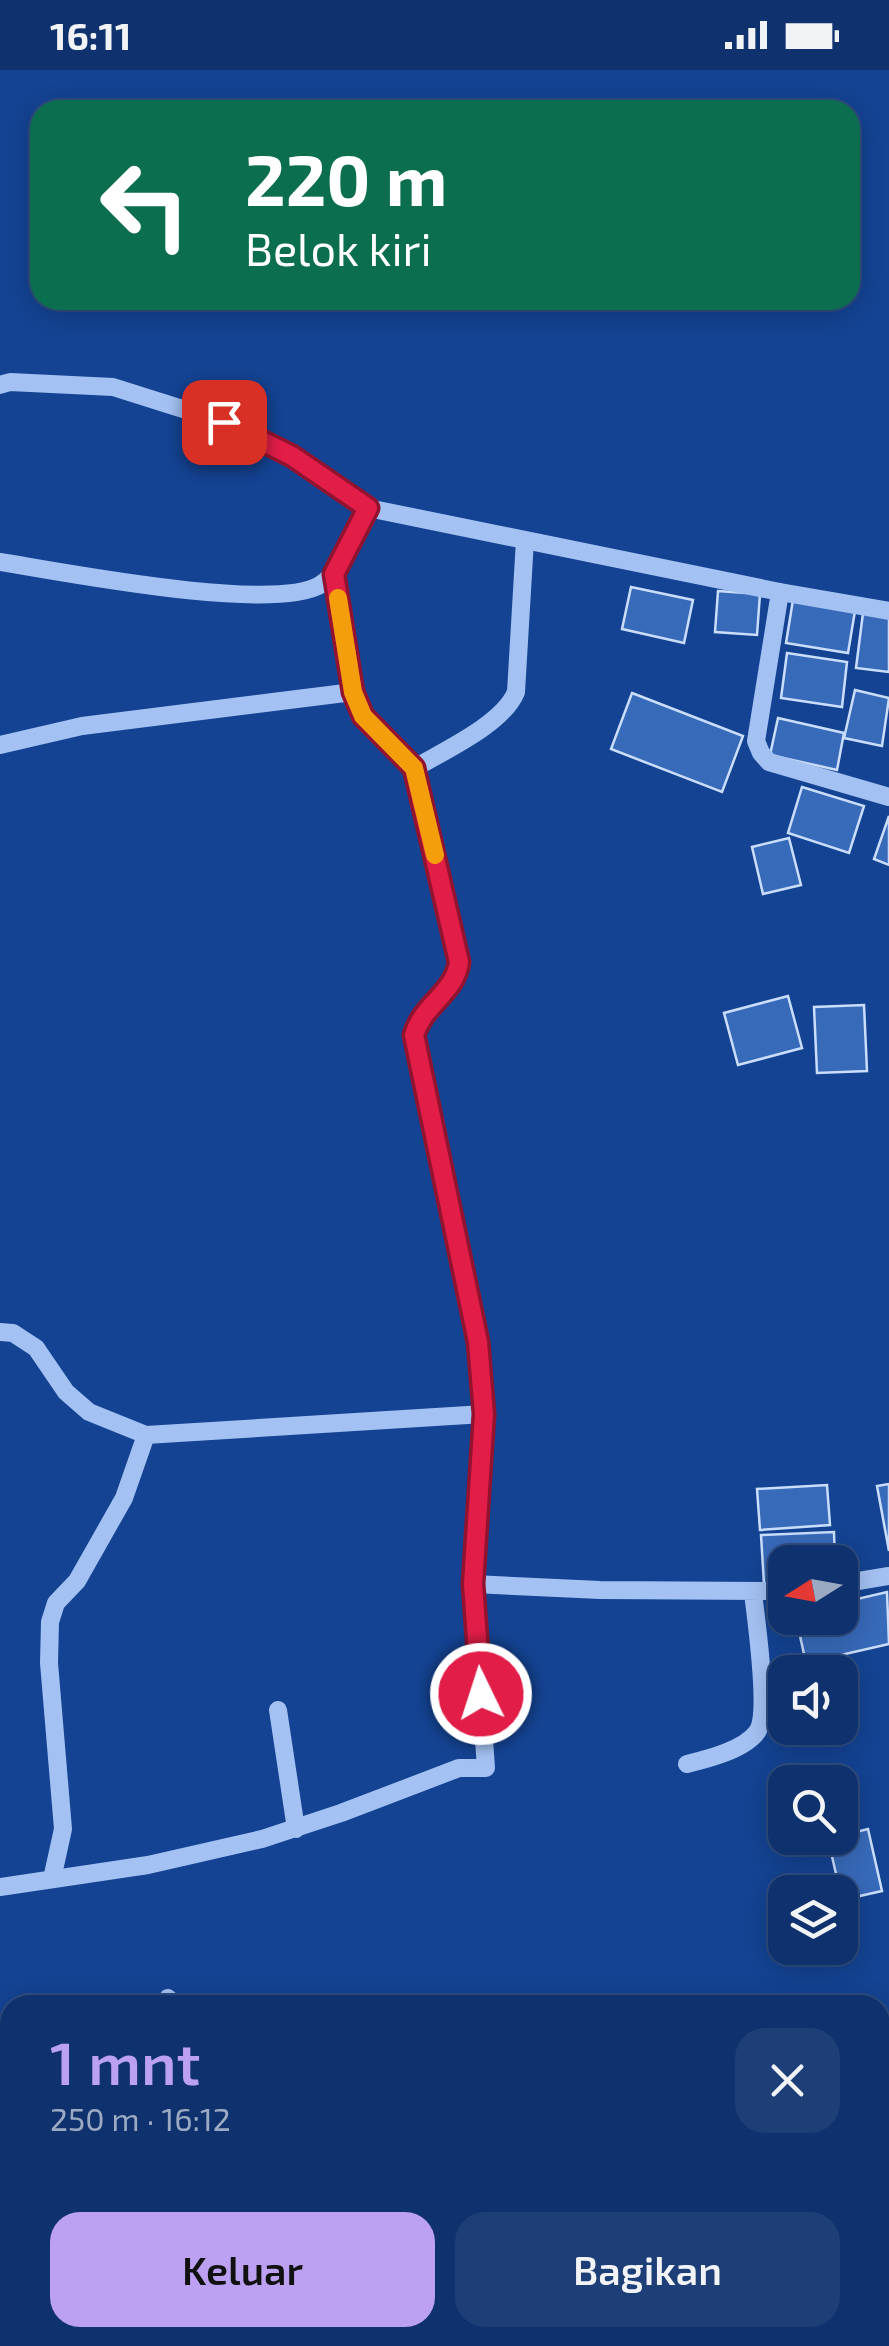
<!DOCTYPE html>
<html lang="id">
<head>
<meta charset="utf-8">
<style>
  body { margin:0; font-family:"Exo 2",sans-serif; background:#1d3e76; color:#f1f3f6; height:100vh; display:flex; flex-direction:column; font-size:38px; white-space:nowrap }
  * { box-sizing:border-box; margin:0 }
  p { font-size:32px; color:#9baac2 }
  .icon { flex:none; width:55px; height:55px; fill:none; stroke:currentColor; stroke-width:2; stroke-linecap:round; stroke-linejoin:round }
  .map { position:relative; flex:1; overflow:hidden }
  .panel { position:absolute; left:0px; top:1925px; width:890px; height:352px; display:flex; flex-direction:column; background:#0f326e; border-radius:30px 30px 0 0; box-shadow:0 5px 25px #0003,0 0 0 2px #2f4d81 }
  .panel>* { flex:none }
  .banner { position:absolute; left:30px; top:30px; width:830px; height:210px; border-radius:30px; box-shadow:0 5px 25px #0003,0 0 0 2px #2f4d81; background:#0b6e4f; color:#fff; overflow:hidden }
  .needle { width:65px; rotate:259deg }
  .controls { position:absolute; left:768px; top:1475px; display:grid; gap:20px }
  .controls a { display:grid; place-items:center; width:90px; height:90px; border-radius:20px; background:#0f326e; box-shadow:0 5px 25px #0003,0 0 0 2px #2f4d81; font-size:50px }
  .pin { position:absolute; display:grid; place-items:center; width:85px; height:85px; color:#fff; margin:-42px; border-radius:20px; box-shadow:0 5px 15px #0006 }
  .me { position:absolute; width:110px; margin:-55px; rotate:356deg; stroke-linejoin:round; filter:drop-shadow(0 0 8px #0008) }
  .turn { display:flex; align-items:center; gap:35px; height:210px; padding:0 50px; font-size:45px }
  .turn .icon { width:130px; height:130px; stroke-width:2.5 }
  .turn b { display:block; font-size:70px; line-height:85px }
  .round { display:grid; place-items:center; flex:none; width:105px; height:105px; border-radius:30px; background:#1d3e76 }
  .summary { display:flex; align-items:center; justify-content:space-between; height:170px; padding:0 50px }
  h1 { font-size:60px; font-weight:600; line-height:75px; color:#bca0f2 }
  .cta { display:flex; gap:20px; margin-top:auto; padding:20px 50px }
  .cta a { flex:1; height:115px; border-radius:30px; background:#bca0f2; color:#111; font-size:40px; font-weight:600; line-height:115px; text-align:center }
  .cta a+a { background:#1d3e76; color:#f1f3f6 }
  .status { display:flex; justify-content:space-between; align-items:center; height:70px; padding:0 50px; background:#0f326e; direction:ltr }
  .status svg { height:28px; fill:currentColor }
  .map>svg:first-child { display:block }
  .building { fill:#386aba; stroke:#cadefc; stroke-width:2.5 }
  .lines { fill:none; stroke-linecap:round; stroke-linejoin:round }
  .minor { stroke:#a3c1f2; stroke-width:18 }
  .route-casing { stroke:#92132f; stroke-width:25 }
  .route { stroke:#e11d48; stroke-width:18 }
  .slow { stroke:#f59e0b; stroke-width:18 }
</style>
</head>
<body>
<div class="status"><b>16:11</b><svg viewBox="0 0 49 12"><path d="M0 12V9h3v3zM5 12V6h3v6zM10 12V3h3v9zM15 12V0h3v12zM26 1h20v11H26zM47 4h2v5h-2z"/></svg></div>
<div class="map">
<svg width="889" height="2276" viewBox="0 0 889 2276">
  <rect width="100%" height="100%" fill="#144393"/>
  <!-- building -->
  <path class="building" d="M631,517L693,530L684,573L622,559Z
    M718,521L760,524L757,565L715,562Z
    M793,530L855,541L848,583L786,573Z
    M863,543L889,546V602L856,598Z
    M787,583L847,592L842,637L781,628Z
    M855,620L889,628L882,676L844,668Z
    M632,623L743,666L722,722L611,679Z
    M778,648L844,663L837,700L770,685Z
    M802,717L864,736L849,783L788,763Z
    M889,746V795L874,789Z
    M789,768L801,815L763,824L752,777Z
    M788,926L802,978L738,995L724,943Z
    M864,935L867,1001L817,1003L814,937Z
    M889,1414V1481L877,1416Z
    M827,1415L830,1455L760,1460L757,1419Z
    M834,1462L835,1492H785V1513L764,1514L761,1465Z
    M887,1522L889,1574L806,1593L796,1548H840V1533Z
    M868,1759L882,1821L842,1830L828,1769Z
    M880,1948H889V1999L880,1998Z"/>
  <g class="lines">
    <!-- minor -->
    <path class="minor" d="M0,315L10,312L113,317L224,352L292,386L368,438L780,522L889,541
      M0,492C62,502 272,543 320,515C344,500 355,463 368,438
      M780,522L756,671L761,683L769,692L889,727
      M0,675L82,656L353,622
      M415,698C445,680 503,654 516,622L525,470
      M0,1262L13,1263L36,1278L66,1322L89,1342L146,1365L484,1344
      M473,1514L600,1520L785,1521
      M840,1514L889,1506
      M278,1640L296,1759
      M687,1694C707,1689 744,1680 757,1662C770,1644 756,1549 753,1523
      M52,1809L63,1759L49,1593L50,1552L56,1533L77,1511L124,1428L146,1365
      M0,1817L148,1795L262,1769L341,1743L459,1698H486L473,1514L484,1344L478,1272L414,965C422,934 454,923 459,892L415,698L363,646L353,622L334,504
      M168,1928L170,1935
      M416,2268L418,2276"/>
  </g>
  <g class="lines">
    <defs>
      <path id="route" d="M224,352L292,386L368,438L334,504L353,622L363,646L414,698L459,892C455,923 423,934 414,965L478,1272L484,1344L473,1514L481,1624"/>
    </defs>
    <!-- route casing -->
    <use href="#route" class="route-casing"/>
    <!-- route -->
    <use href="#route" class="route"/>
    <!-- slow -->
    <path class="slow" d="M338,528L353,622L363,646L414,698L435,785"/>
  </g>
</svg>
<div class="controls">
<a><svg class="needle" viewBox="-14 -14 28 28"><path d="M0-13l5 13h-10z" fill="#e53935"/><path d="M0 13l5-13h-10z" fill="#9baac2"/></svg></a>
<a><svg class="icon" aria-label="sound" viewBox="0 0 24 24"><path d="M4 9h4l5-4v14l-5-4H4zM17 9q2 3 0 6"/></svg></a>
<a><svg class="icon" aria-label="search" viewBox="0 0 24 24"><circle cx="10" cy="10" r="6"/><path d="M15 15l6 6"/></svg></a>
<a><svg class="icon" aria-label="layers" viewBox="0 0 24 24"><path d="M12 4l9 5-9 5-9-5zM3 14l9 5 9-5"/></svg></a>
</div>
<div class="pin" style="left:224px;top:352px;background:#d93025"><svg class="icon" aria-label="arrive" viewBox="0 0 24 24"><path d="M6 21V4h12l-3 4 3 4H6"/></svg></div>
<svg class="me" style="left:481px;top:1624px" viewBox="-20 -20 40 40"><circle r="17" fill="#e11d48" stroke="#fff" stroke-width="3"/><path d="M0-11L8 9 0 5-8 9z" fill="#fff"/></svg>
<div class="banner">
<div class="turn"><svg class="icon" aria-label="left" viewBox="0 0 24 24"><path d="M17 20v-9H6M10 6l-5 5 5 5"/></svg><div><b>220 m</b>Belok kiri</div></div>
</div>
<section class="panel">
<div class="summary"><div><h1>1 mnt</h1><p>250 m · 16:12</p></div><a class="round"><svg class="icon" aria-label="close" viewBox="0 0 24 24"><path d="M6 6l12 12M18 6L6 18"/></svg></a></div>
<div class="cta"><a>Keluar</a><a>Bagikan</a></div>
</section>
</div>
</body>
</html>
